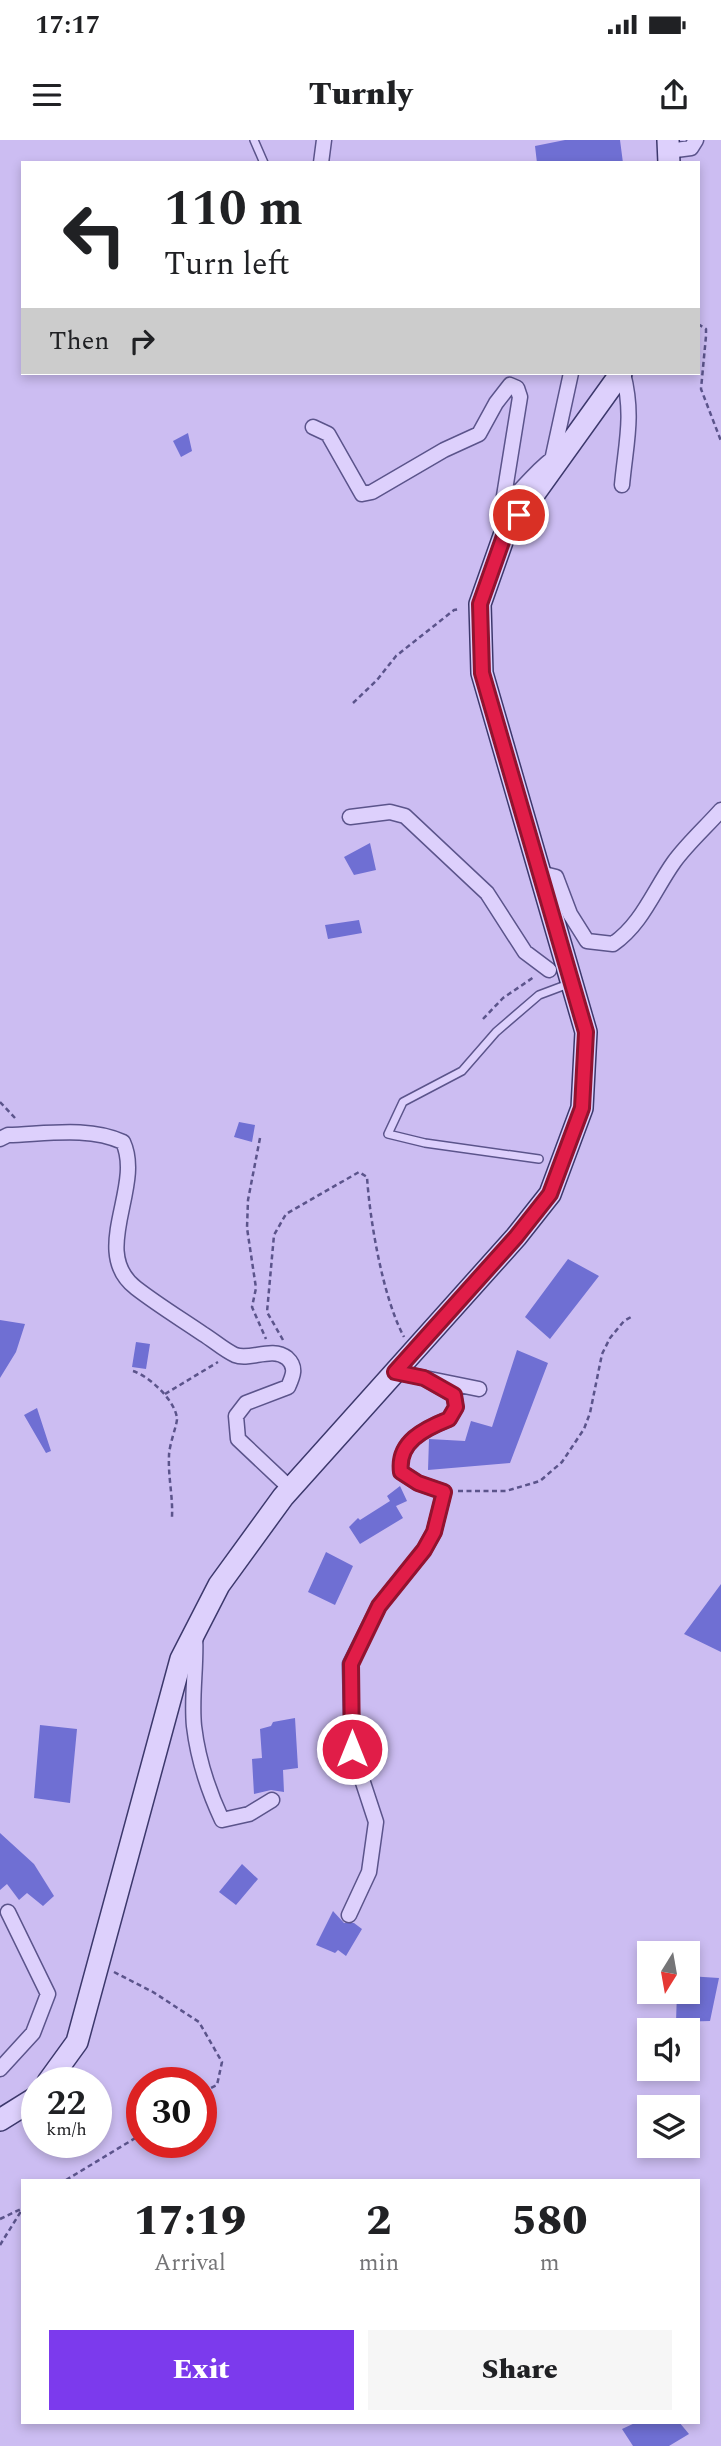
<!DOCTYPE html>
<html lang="en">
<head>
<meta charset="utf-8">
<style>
  body { margin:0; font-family:Spectral,serif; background:#f6f6f6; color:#202124; height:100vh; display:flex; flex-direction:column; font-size:26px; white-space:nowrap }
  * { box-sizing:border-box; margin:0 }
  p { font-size:23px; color:#757577 }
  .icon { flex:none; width:38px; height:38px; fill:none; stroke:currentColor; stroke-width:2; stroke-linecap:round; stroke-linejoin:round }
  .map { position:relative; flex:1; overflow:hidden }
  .sheet { position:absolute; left:21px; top:2039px; width:679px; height:245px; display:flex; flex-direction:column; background:#fff; border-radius:0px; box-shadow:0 4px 10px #0003 }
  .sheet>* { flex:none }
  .banner { position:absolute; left:21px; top:21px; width:679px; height:214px; border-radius:0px; box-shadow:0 4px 10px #0003; background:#fff; color:#202124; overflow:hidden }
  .needle { width:46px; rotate:191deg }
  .buttons { position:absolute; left:637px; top:1801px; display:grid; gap:14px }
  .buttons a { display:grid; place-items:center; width:63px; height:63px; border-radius:0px; background:#fff; box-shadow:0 4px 10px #0003; font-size:35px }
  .speed { position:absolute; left:21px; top:1927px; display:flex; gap:14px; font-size:35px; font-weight:700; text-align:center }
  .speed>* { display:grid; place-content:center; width:91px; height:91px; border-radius:50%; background:#fff; box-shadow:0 4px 10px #0003; line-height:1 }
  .speed small { font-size:18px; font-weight:400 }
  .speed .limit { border:10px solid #d22; background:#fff; color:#111 }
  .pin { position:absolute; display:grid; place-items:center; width:60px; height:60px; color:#fff; margin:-30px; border:4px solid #fff; border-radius:50%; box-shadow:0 2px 7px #0007 }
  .me { position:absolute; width:77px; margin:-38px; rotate:0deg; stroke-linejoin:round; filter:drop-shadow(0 0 5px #0008) }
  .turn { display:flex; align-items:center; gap:24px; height:147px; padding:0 28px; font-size:32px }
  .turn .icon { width:91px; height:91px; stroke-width:2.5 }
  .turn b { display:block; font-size:49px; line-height:60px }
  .then { display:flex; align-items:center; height:66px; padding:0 28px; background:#0003; gap:14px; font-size:26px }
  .eta { display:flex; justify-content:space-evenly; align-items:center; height:119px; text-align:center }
  .eta b { font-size:42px; font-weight:800; line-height:49px }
  .primary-button { display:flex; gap:14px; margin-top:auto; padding:14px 28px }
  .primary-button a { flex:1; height:80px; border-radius:0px; background:#7c3aed; color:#fff; font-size:28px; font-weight:800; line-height:80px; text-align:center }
  .primary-button a+a { background:#f6f6f6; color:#202124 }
  .status { display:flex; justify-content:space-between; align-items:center; height:49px; padding:0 35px; background:#fff; direction:ltr }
  .status svg { height:19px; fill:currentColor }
  header { display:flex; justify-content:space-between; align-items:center; height:91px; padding:0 28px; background:#fff; font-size:32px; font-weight:800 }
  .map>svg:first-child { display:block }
  .building { fill:#6f6fd3 }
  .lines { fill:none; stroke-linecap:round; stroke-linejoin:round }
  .service-casing { stroke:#5b548b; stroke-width:10 }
  .minor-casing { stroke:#5b548b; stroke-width:17 }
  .secondary-casing { stroke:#3c386c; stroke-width:24 }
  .path { stroke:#5b548b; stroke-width:2.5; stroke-dasharray:5 3.5; stroke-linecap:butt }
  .service { stroke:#ddd0fc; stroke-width:7 }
  .minor { stroke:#ddd0fc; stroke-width:14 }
  .secondary { stroke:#ddd0fc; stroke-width:21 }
  .route-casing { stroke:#92132f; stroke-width:18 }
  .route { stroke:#e11d48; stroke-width:12 }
</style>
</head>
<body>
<div class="status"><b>17:17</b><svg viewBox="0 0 49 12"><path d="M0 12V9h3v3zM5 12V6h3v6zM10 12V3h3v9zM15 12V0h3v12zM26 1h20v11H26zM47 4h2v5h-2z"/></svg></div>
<header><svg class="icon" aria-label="menu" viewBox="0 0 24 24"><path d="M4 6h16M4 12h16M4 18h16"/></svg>Turnly<svg class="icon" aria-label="share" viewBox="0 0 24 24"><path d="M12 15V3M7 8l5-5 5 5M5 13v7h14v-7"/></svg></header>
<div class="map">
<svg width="721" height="2306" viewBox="0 0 721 2306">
  <rect width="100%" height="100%" fill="#ccbdf2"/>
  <!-- building -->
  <path class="building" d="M565,0H620L623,23H537L535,6Z
    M188,293L192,311L181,317L173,301Z
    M370,703L376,730L354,735L344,717Z
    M359,780L362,793L328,799L325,785Z
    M239,982L255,985L252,1002L234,997Z
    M568,1119L599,1136L550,1199L525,1177Z
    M0,1180L25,1184L16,1212L0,1238Z
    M136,1202L150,1204L146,1229L132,1227Z
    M517,1210L548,1223L510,1323L428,1330L429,1299L465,1301L471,1281L492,1287Z
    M37,1268L51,1311L46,1313L24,1275Z
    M400,1346L407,1361L396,1366L403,1378L360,1404L349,1387L358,1378L360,1380L390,1361L387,1356Z
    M326,1412L353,1426L335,1465L308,1452Z
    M721,1444V1512L684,1494Z
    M295,1578L298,1628L283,1630L284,1652L271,1650L254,1654L252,1619L262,1618L260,1589L271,1586L273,1582Z
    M40,1585L77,1589L70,1663L34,1658Z
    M0,1693L34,1724L54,1756L43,1766L27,1753L19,1760L7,1744L0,1750Z
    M242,1724L258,1739L236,1765L219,1752Z
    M333,1771L344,1783H354L362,1789L346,1816L338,1810L335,1813L316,1805Z
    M688,1836L719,1838L710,1881L676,1882L677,1852H688Z
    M637,2282H679L689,2294L669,2306H633L622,2289Z"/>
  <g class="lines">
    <defs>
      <path id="service" d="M254,0L264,23
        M539,1019L425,1003L388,994L403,962L462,931L496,892L539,855L571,843"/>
      <path id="minor" d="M668,11L691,8L696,0
        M321,23L324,0
        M313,287L328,294L362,354L372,352L444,310L479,294L496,263L510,245L517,248L520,257L504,356L506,362L510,361C524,347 536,331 552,319
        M551,325L571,233
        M622,345C626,302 634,276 623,233
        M350,677L390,672L405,676L487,753L525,812L549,830
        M540,733L556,737L570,774L587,801L613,804C642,784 654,750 674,722C687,704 706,687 721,670
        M0,999L8,995C45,994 89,986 123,1002C144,1047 89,1112 136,1148C158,1165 181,1179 203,1194C213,1200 224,1210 235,1215C250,1221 272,1206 287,1218C297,1227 293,1236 288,1247L246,1263L236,1276L238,1299L291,1349
        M395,1232L479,1249
        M195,1494C197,1524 191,1556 194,1586C198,1620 208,1650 222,1680L249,1674L272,1660
        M349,1775L369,1732L376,1682L352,1609L350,1524L379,1466L424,1410L434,1392L444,1352L418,1343L401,1332C397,1302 424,1289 449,1279L456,1267L454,1255L424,1238
        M0,1929L33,1893L48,1854L8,1772"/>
      <path id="secondary" d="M668,0L669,23
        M48,1942L77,1902L181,1519L219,1445L283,1357L516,1097L550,1054L582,968L586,892L482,533L480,464L504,396L621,233
        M0,1980L37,1957"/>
    </defs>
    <!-- service casing -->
    <use href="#service" class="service-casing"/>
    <!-- minor casing -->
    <use href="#minor" class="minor-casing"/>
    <!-- secondary casing -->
    <use href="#secondary" class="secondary-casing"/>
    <!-- path -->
    <path class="path" d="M698,184L706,189V196L701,249L721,301
      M353,563L377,540L396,516L454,470L460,469
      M483,879L503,858L534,837
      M0,962L15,978
      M260,998L248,1060L247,1088L256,1148L252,1167L266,1199
      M283,1200L267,1172L274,1095L286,1074L359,1032L367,1037C370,1082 383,1158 404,1197
      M133,1231C149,1236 176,1261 177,1279C177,1285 169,1305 169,1316C168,1337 173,1356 172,1377
      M165,1254L218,1222
      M458,1351H506L540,1341L562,1322L584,1289L590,1273L602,1214L610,1198L624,1181L631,1177
      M114,1832L153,1852L199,1882L222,1922L217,1945L201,1953
      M66,2040L142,1994
      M0,2079L21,2069
      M0,2105L23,2068"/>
    <!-- service -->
    <use href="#service" class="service"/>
    <!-- minor -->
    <use href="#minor" class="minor"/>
    <!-- secondary -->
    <use href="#secondary" class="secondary"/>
  </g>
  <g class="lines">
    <defs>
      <path id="route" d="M352,1609L351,1524L379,1466L424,1410L434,1392L444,1352L418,1343L401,1332C397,1302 424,1289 449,1279L456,1267L454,1255L424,1238L395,1232L516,1097L550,1054L582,968L586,892L482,533L480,464L504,396L519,375"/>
    </defs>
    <!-- route casing -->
    <use href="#route" class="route-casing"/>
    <!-- route -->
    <use href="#route" class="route"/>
  </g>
</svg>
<div class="buttons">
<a><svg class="needle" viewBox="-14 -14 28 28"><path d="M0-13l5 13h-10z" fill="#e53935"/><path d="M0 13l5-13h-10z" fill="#757577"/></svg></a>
<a><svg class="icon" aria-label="sound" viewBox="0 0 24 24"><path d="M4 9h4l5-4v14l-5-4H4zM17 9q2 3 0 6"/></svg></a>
<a><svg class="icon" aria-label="layers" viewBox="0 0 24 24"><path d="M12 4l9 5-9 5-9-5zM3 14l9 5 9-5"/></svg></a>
</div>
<div class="speed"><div>22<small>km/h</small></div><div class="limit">30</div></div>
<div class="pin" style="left:519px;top:375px;background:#d93025"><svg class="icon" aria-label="arrive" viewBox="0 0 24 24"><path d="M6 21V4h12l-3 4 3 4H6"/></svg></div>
<svg class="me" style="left:352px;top:1609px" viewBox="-20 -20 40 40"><circle r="17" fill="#e11d48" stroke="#fff" stroke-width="3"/><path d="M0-11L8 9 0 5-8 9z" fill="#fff"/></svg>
<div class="banner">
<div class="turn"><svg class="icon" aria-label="left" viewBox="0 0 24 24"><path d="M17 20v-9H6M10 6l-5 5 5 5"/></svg><div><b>110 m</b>Turn left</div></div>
<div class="then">Then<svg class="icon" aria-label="right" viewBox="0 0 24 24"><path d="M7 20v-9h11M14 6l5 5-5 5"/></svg></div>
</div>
<section class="sheet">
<div class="eta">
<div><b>17:19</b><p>Arrival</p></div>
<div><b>2</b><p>min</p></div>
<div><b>580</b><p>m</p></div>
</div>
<div class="primary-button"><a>Exit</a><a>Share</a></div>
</section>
</div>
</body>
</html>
